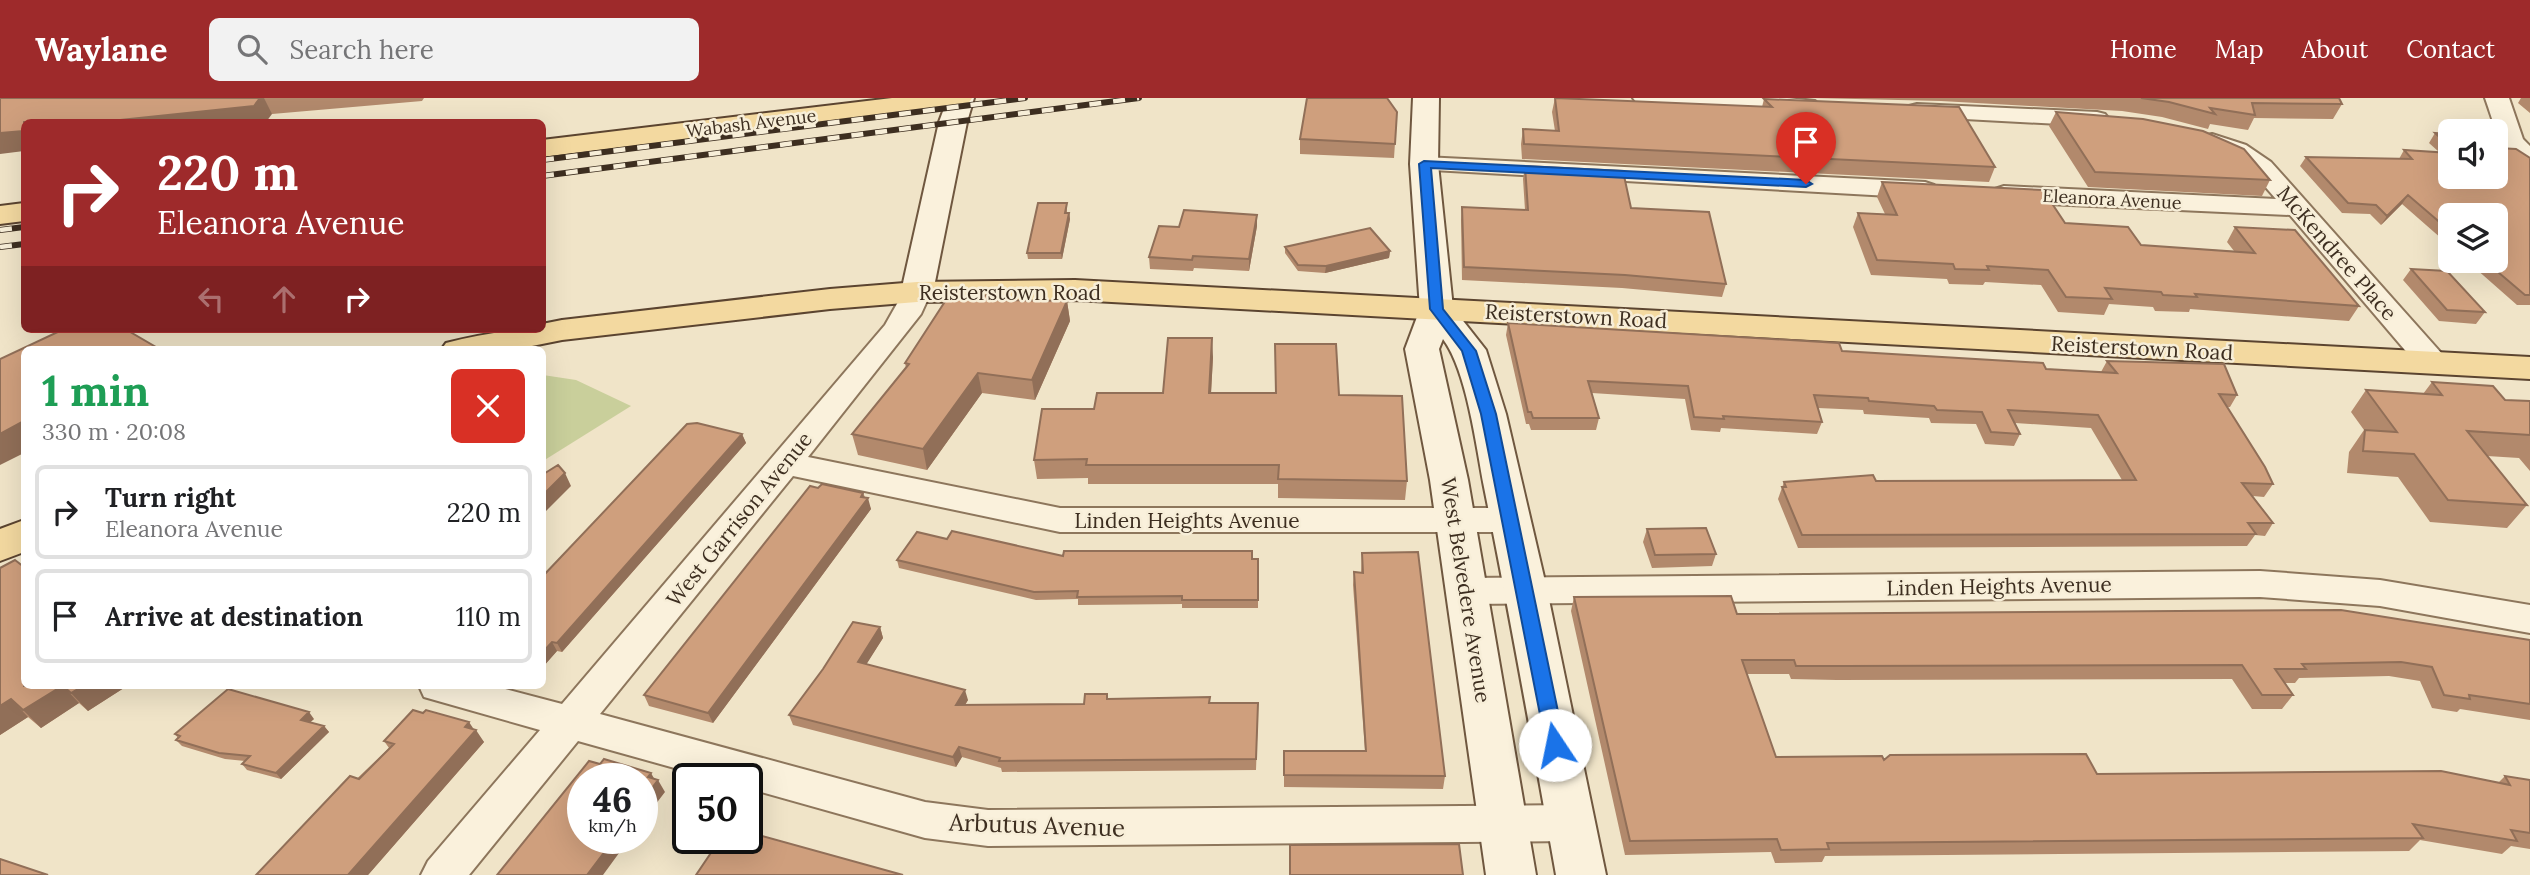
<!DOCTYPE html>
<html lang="en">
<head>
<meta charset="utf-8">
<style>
  body { margin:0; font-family:Lora,serif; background:#f2f2f2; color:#202124; height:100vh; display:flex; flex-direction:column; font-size:26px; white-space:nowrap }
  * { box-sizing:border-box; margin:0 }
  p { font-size:23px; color:#757577 }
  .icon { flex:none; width:38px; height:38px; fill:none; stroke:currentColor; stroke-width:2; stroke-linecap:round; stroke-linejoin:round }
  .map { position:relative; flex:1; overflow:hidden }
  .drawer { position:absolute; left:21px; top:248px; width:525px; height:343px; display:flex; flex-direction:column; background:#fff; border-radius:10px; box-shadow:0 7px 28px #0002 }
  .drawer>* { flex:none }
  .top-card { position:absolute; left:21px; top:21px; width:525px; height:214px; border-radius:10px; box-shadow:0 7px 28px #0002; background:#9e2a2b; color:#fff; overflow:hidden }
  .fabs { position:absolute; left:2438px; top:21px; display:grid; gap:14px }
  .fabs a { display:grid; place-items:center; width:70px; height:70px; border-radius:10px; background:#fff; box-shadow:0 7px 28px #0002; font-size:35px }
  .speed { position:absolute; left:567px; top:665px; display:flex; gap:14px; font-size:35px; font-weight:700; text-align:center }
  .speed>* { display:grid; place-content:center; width:91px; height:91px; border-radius:50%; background:#fff; box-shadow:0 7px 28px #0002; line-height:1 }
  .speed small { font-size:18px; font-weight:400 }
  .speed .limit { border:4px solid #111; border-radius:10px; background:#fff; color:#111 }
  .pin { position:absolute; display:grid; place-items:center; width:60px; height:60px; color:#fff; margin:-72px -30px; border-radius:50% 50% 50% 0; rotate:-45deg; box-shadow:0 0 7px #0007 }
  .pin .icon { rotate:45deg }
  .me { position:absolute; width:77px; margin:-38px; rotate:349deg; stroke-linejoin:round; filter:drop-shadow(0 0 5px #0008) }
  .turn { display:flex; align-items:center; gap:24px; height:147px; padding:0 21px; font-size:32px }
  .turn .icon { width:91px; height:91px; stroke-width:2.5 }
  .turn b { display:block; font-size:49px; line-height:60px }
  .lanes { display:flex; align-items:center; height:66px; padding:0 21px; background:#0003; justify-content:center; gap:35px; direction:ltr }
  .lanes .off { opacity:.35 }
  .round { display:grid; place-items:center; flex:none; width:74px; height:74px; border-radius:10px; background:#f2f2f2 }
  .head { display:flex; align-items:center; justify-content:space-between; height:119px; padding:0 21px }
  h1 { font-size:42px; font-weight:700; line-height:52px; color:#1e9e55 }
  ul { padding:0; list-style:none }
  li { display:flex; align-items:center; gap:21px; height:94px; margin:0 14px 10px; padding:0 7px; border:4px solid #e0e0e0; border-radius:10px }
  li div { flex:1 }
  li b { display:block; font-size:26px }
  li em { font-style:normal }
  header { display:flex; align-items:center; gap:42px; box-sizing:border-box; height:98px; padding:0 35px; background:#9e2a2b; color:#fff }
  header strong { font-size:33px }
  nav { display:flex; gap:38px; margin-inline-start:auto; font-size:24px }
  .search { width:490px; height:63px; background:#f2f2f2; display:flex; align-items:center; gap:18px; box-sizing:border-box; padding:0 24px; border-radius:10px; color:#757577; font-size:26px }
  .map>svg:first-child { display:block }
  .green { fill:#c9cf9b }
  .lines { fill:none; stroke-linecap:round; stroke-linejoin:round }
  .street-casing { stroke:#8d765c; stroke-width:4 }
  .secondary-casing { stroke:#6f573f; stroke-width:4 }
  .primary-casing { stroke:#5b4430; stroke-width:4 }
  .street { fill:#faf1dc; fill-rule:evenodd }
  .secondary { fill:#faf1dc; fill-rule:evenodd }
  .primary { fill:#f3d9a0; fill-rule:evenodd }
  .rail-casing { stroke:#3d2e20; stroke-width:6 }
  .rail { stroke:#f7eed8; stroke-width:4.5; stroke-dasharray:12; stroke-linecap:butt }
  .wall { fill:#b2896c }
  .shaded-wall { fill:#916f58 }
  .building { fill:#cf9f7d; stroke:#916f58; stroke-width:2 }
  .route { fill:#1a73e8; stroke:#114b97; stroke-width:2 }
  .labels { text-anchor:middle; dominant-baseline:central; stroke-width:5; stroke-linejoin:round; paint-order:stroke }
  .far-street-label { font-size:18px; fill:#3d2e20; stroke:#f7eed8 }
  .street-label { font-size:21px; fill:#3d2e20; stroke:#f7eed8 }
  .near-street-label { font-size:24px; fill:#3d2e20; stroke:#f7eed8 }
</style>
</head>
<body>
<header>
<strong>Waylane</strong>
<div class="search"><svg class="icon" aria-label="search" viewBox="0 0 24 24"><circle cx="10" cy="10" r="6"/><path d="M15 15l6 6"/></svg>Search here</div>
<nav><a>Home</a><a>Map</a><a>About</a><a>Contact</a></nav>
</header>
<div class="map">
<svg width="2530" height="777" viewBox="0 0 2530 777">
  <rect width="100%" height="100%" fill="#f0e4c8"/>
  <!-- green -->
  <path class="green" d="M543,277L576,282L631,308L543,363Z"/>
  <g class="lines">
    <defs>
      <path id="street" d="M1633,0H1787L1815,3L1819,8L1815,13L1807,15L1645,7L1637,5Z
        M2485,0H2509L2523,41L2530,48V70C2501,63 2494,24 2485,0Z
        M1917,6L2097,14L2105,16L2109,21L2105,26L2097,28L1909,18L1905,13L1909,8Z
        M2212,36L2246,47L2271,64L2443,257L2447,264L2443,271L2432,273L2421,271L2290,117L2004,104L1995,101L1991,96L1995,91L2004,88L2276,101C2262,85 2249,69 2230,58C2220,53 2207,53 2200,43L2203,38Z
        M1424,59L1925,84L1934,87L1938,92L1934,97L1925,100L1415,71L1412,66L1415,61Z
        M917,186L927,188L931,194L921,216L808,359L1060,410H1512L1524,414L1529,422L1524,430L1512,434H1060L793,378L600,616L925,704L988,712L1570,707L1585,712L1591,725L1585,738L1570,743L988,748L925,740L747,690V681H714L578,643L469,777H421L428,763L540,632L424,599L419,588H494L562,606L885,227L907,188Z
        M2260,473L2380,482L2530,507V535L2380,508L2260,499L1466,506L1453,502L1448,493L1453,484L1466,480Z"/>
      <path id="secondary" d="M948,0H974L967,24L933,194L929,201L917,204L905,201L901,194L939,24Z
        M1413,0H1439L1438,66L1453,210L1486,252L1506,316L1547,492L1606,777H1556C1533,647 1510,518 1484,389C1476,348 1467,273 1443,241L1439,251L1468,382L1536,777H1486L1430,382L1405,251L1420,211L1410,66Z"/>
      <path id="primary" d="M892,0H972L968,6L959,8L542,59V42Z
        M24,105V123L0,126V108Z
        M1075,182L2530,259V281L1075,202L917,204L830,211L562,242L512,252H441L446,245C478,237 510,231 542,231V226L562,222L830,191L917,184Z
        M24,422V454L0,463V431Z"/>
    </defs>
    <!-- street casing -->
    <use href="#street" class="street-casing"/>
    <!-- secondary casing -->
    <use href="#secondary" class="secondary-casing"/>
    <!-- primary casing -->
    <use href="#primary" class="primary-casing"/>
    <!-- street -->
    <use href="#street" class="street"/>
    <!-- secondary -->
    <use href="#secondary" class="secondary"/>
    <!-- primary -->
    <use href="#primary" class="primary"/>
    <defs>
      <path id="rail" d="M542,62L1025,0
        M542,78L1139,0
        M0,132L24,129
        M0,149L24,146"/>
    </defs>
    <!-- rail casing -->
    <use href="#rail" class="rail-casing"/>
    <!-- rail -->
    <use href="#rail" class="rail"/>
  </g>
  <!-- wall -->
  <path class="wall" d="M0,0H424L422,3L272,16Z
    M1555,0L1762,9L1764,1L1995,69L1989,84L1522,61L1521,46L1523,31L1555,33L1552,14Z
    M1813,0H2339L2342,6L2333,21L2254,20L2248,32L2210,26L2208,31L2162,19L2122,13L1941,3Z
    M2521,0H2530V15L2518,5Z
    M1397,14L1394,60L1300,56V41Z
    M2056,14L2270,82L2262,98L2088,89L2049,28Z
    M2435,35L2450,36V79L2498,50L2530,60V207H2517L2467,163H2496L2450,117V148L2402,106L2381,127L2370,116L2342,115L2300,68L2306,59L2399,61L2404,52L2439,54L2429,45Z
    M1525,68L1631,110L1726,186L1722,199L1622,190L1462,182L1461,122L1462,109L1525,112L1523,81Z
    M1882,84L2065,125L2141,147L2234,153L2227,144L2235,129L2359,208L2349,223L2190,211L2189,214L2155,213L2153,209L2109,206L2104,217L2058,214L2041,187L1985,184L1983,187L1949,186L1947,181L1871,177L1853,129L1858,115L1885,116L1877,99Z
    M1067,105V115H1069L1070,121L1062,161H1028L1027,155Z
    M1257,117V128L1249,173L1194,170L1193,173L1150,171L1149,159L1179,129Z
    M1285,149L1390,153L1389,160L1325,175L1298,173L1285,155Z
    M2411,171L2485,214L2476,226L2439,223L2403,182Z
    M998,196L999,202L1067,203L1070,223L1035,302L982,295L927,372L858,357L852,336L906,270L905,265Z
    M1508,225L2046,271L2101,274L2107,263L2237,297L2230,309H2227L2273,386L2264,399L2253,398L2273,425L2265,438L2255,437L2247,448L1798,450L1778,401L1784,384L2122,382L2091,330L2015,325L2020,336L2014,348L1985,346L1976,326L1931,325L1929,320L1864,316L1863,312L1818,310L1822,324L1817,336L1721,330L1720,334L1691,332L1685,301L1592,295L1599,320L1596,332H1531L1529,326H1526L1506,237Z
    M1213,259L1211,295L1339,297L1407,383L1405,402L1278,400V386H1088V380L1037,381L1034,362L1094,311L1163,295Z
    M2432,284L2505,302L2530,303V373L2519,360L2487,358L2527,407L2507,430L2430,424L2398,379L2347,375L2349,354L2364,332L2351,314L2366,292L2423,296Z
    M742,336L746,345L562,554L557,553L542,570V479Z
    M818,390L863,395L871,411L713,625L649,608L644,597Z
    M1647,431L1716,456L1712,468L1652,470L1643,444Z
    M947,441L1063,458L1258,461V510H1182V506L1078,507V501L1036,502L899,470L897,462Z
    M1362,455L1445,678L1443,691L1284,689V653H1365L1353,487L1354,474L1361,475Z
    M0,470L127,588L88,613L79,605L41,630L28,619L0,637Z
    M1574,499L1737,516L2530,542V622L2460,611L2457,614L2432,610L2420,583L2389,578L2299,580L2295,585H2284L2293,597L2282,611H2252L2232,581L1837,582L1791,581L1789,576H1747L1776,659L1884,662L2097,676L2498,685L2505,678L2530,682V751L2511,748L2502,756L2420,742L2409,753L1825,758L1822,764L1775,765L1771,754L1625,757L1571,513Z
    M880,529L883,540L866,566L968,602L965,607L1084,606L1108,601L1210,599V605L1258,616L1256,672L1002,674L1001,670L962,659L956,669L793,627L789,617Z
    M314,621L310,624L324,628L329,634L281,681L247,672L242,666L245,663L225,661L182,648L176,642L178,640L175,636Z
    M473,631L484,644L368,777H256L389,650L384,643Z"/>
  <!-- shaded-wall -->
  <path class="shaded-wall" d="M260,0H264L272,16L266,24H101Z
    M24,33V53L0,56V35Z
    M2408,97L2402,106L2381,127L2387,118Z
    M1069,115L1070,121L1062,161L1061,155Z
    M1257,117V128L1249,173V161Z
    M1390,153L1389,160L1325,175L1326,168Z
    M1067,203L1070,223L1035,302L1032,282Z
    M1212,240L1213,259L1210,313L1209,295Z
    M978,275L982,295L927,372L923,351Z
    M24,323V355L0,367V336Z
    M742,336L746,345L562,554L557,545Z
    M565,375L571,388L542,417V398Z
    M863,395L865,404L868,400L871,411L713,625L708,615Z
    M880,529L883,540L861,575L858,564Z
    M552,544L557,553L542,570V555Z
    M63,588L79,605L41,630L23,612Z
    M83,588H127L88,613L71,595Z
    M965,592L968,602L958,618L956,607Z
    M11,601L28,619L0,637V608Z
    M309,614L314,621L306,628L301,622Z
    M469,624L475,633L476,632L484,644L368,777H348Z
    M324,628L329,634L281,681L276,675Z
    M959,649L962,659L956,669L953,659Z
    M651,675L656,684L658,682L665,694L642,724V703L648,679Z
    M615,740H630L603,777H587Z"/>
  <!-- building -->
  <path class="building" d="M0,0H260L254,8L101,24H24V33L0,35Z
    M1307,0H1387L1397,14L1395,46L1300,41Z
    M1555,0L1772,9L1764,1L1959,9L1995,69L1524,46L1523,31L1559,33Z
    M2141,0H2339L2342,6L2252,5L2255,17L2210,10L2215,16L2169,4Z
    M2056,14L2143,21L2203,33L2244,51L2270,82L2095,74Z
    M2435,35L2450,36V49Z
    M2496,48L2498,50L2516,51L2530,60V197H2525L2485,163H2496V117H2450V133L2408,97L2387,118L2376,107L2348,105L2306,59L2412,61L2404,52L2450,55V79H2496Z
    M1525,68L1623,73L1631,110L1709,114L1726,186L1625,177L1464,169L1462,109L1528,112Z
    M1882,84L2043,92L2065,125L2128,129L2141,147L2255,155L2235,129L2295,132L2359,208L2195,196L2197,199L2163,197L2161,194L2105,190L2112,201L2066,199L2048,172L1987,168L1989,172L1955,171L1953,166L1877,162L1858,115L1897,117Z
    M1038,105H1067L1065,115H1069L1061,155H1027Z
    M1184,112L1257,117L1249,161L1193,158L1192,162L1149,159L1159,128L1179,129Z
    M1370,130L1390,153L1326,168L1298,167L1285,149Z
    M2411,171L2447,173L2485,214L2447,212Z
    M998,196L995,202L1067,203L1032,282L978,275L923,351L852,336L909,266L905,265L946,202Z
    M1508,225L1839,245L1842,253L2043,265L2046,271L2117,275L2107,263L2224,266L2237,297L2219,296L2265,369L2273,386L2242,385L2273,425H2248L2256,436L1802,437L1782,389H1786L1784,384L1873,377L1876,383L2136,382L2098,317L2008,312L2020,336L1991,334L1982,314L1937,312L1934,308L1869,303L1868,300L1814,297L1822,324L1723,318L1724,321L1694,319L1688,288L1588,283L1599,320H1533L1531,314H1528Z
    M64,231H125L161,252H24V323L0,336V261Z
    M1168,240H1212L1209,295H1276L1275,246H1336L1339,297L1402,298L1407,383L1278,381L1279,367H1086L1087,361L1034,362L1042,311H1094L1097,295H1163Z
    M2432,284L2493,288L2505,302L2530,303V337L2467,333L2527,407L2448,402L2414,356L2363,353L2365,332L2397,334L2366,292L2442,297Z
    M697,325L742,336L557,545L552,544L542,555V479L687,326Z
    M558,367L565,375L542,398V377Z
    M822,386L863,395L861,399L868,400L708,615L644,597L810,388L818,390Z
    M1706,430L1716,456L1655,457L1647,431Z
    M952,433L1063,458L1064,453H1252V461H1258V502H1182V498L1077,499L1078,493L1034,494L897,462L917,434L947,441Z
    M1418,454L1445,678L1284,677V653H1366L1354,474L1363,475L1362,455Z
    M15,462L24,469V588H62L23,612L11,601L0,608V470Z
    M1731,498L1737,516L2341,512L2530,542V606L2469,597L2470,601L2444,597L2432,569L2401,564L2302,566L2306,571H2275L2293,597H2262L2242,567L1843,568H1796L1794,562H1742L1776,659L1882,658L1884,662L1890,657L2086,656L2097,676L2441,673L2510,687L2505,678L2530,682V735L2511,732L2517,743L2413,726L2423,740L1827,745L1829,751L1781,752L1777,741L1630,743L1574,499Z
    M853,524L880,529L858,564L965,592L956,607L1084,606L1085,596H1107V601L1210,599L1209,605H1258L1256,661L999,663L1000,660L959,649L953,659L789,617L823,571Z
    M63,588H83L71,595Z
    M228,591L309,614L301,622L324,628L276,675L242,666L250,658L219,655L176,642L180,638L175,636Z
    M413,612L423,615L426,612L469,624L465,629L476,632L348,777H256L350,678L359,681L394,646L384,643Z
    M604,661L651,675L648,679L658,682L642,703V681H583V740H615L587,777H497L589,663L600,666Z
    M762,738L903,777H696L721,740H726L755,749Z
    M1459,746L1463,777H1290V747Z
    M0,761L48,777H0Z"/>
  <!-- route -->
  <path class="route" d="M1424,63L1806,82L1812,86L1806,89L1431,70L1443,211L1476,253L1496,316L1565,647L1562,653L1555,655L1549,653L1546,647L1481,316L1462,253L1430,211L1419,66Z"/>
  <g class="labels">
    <!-- far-street labels -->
    <g class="far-street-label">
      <text transform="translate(751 25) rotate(-7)">Wabash Avenue</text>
      <text transform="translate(2112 101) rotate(3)">Eleanora Avenue</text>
    </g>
    <!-- street labels -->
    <g class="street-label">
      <text transform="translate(2337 155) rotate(49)">McKendree Place</text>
      <text x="1010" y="194">Reisterstown Road</text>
      <text transform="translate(1576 218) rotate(3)">Reisterstown Road</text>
      <text transform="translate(2142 250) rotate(3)">Reisterstown Road</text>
      <text transform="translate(739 421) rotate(-51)">West Garrison Avenue</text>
      <text x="1187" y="422">Linden Heights Avenue</text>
      <text transform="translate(1999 488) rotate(-1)">Linden Heights Avenue</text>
      <text transform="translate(1466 492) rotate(81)">West Belvedere Avenue</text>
    </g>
    <!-- near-street labels -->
    <g class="near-street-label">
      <text transform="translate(1037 727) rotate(2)">Arbutus Avenue</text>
    </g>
  </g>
</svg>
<div class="fabs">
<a><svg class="icon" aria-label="sound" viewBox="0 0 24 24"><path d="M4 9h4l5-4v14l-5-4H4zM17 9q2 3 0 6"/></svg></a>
<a><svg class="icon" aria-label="layers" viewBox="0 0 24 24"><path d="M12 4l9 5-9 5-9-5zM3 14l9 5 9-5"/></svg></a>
</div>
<div class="speed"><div>46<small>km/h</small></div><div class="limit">50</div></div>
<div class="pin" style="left:1806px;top:86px;background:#d93025"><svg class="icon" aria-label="arrive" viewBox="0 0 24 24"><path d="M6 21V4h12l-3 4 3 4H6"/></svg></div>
<svg class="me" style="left:1555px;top:647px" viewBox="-20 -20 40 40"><circle r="19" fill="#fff"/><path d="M0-13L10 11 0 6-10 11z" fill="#1a73e8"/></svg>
<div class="top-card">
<div class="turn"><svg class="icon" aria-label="right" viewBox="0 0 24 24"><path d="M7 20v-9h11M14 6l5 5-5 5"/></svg><div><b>220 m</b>Eleanora Avenue</div></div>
<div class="lanes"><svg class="icon off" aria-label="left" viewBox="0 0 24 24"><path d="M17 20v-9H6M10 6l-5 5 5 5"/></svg><svg class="icon off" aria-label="ahead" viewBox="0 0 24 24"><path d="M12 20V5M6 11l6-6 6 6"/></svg><svg class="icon" aria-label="right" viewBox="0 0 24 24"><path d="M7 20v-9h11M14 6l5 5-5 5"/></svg></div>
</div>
<section class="drawer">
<div class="head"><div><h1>1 min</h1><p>330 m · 20:08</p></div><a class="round" style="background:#d93025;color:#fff"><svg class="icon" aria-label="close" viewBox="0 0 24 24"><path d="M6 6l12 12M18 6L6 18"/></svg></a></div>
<ul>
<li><svg class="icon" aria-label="right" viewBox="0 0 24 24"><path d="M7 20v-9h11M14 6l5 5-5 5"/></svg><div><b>Turn right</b><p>Eleanora Avenue</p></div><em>220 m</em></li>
<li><svg class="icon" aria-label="arrive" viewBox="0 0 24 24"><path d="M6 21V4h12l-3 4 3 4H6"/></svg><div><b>Arrive at destination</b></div><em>110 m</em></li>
</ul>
</section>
</div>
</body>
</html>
